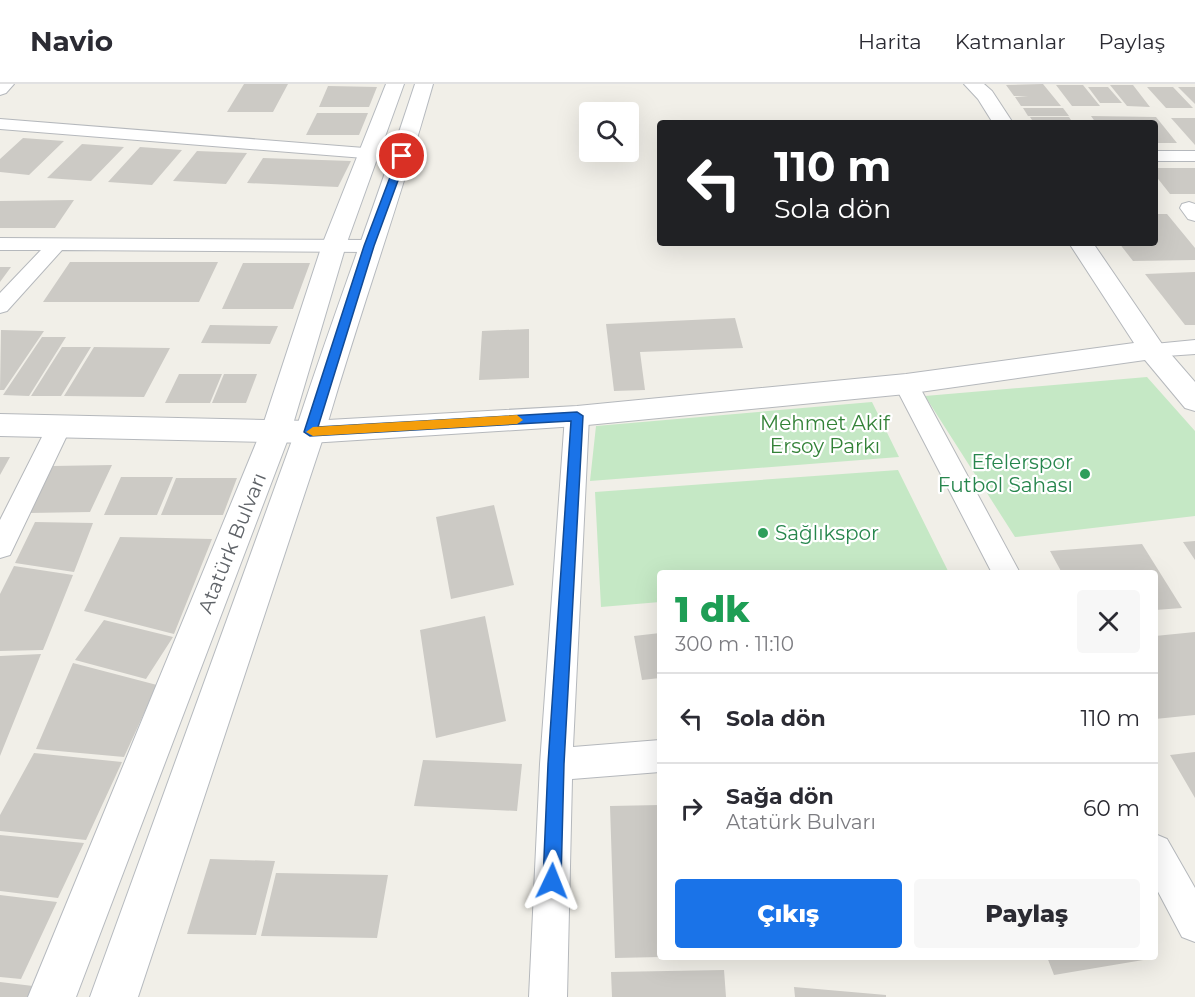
<!DOCTYPE html>
<html lang="tr">
<head>
<meta charset="utf-8">
<style>
  body { margin:0; font-family:Montserrat,sans-serif; background:#f7f7f7; color:#2b2b33; height:100vh; display:flex; flex-direction:column; font-size:22px; white-space:nowrap }
  * { box-sizing:border-box; margin:0 }
  p { font-size:20px; color:#7c7c81 }
  .icon { flex:none; width:33px; height:33px; fill:none; stroke:currentColor; stroke-width:2; stroke-linecap:round; stroke-linejoin:round }
  .map { position:relative; flex:1; overflow:hidden }
  .side { position:absolute; left:657px; top:486px; width:501px; height:390px; display:flex; flex-direction:column; background:#fff; border-radius:6px; box-shadow:0 6px 24px #0002 }
  .side>* { flex:none }
  .guide { position:absolute; left:657px; top:36px; width:501px; height:126px; border-radius:6px; box-shadow:0 6px 24px #0002; background:#202124; color:#fff; overflow:hidden }
  .buttons { position:absolute; left:579px; top:18px; display:grid; gap:12px }
  .buttons a { display:grid; place-items:center; width:60px; height:60px; border-radius:6px; background:#fff; box-shadow:0 6px 24px #0002; font-size:30px }
  .pin { position:absolute; display:grid; place-items:center; width:51px; height:51px; color:#fff; margin:-26px; border:3px solid #fff; border-radius:50%; box-shadow:0 2px 6px #0007 }
  .me { position:absolute; width:66px; margin:-33px; rotate:2deg; stroke-linejoin:round; filter:drop-shadow(0 0 4px #0008) }
  .turn { display:flex; align-items:center; gap:21px; height:126px; padding:0 18px; font-size:27px }
  .turn .icon { width:78px; height:78px; stroke-width:2.5 }
  .turn b { display:block; font-size:42px; line-height:51px }
  .round { display:grid; place-items:center; flex:none; width:63px; height:63px; border-radius:6px; background:#f7f7f7 }
  .summary { display:flex; align-items:center; justify-content:space-between; height:102px; padding:0 18px }
  h1 { font-size:36px; font-weight:800; line-height:45px; color:#1e9e55 }
  .button { display:flex; gap:12px; margin-top:auto; padding:12px 18px }
  .button a { flex:1; height:69px; border-radius:6px; background:#1a73e8; color:#fff; font-size:24px; font-weight:800; line-height:69px; text-align:center }
  .button a+a { background:#f7f7f7; color:#2b2b33 }
  ul { padding:0; list-style:none }
  li { display:flex; align-items:center; gap:18px; height:90px; padding:0 18px; border-top:2px solid #e1e1e2 }
  li div { flex:1 }
  li b { display:block; font-size:22px }
  li em { font-style:normal }
  header { display:flex; align-items:center; gap:36px; box-sizing:border-box; height:84px; padding:0 30px; background:#fff; border-bottom:2px solid #e1e1e2 }
  header strong { font-size:28px }
  nav { display:flex; gap:33px; margin-inline-start:auto; font-size:21px }
  .map>svg:first-child { display:block }
  .green { fill:#c5e8c5 }
  .building { fill:#cccac5 }
  .lines { fill:none; stroke-linecap:round; stroke-linejoin:round }
  .minor-casing { stroke:#b5b8bc; stroke-width:2 }
  .tertiary-casing { stroke:#b5b8bc; stroke-width:2 }
  .secondary-casing { stroke:#b6babf; stroke-width:2 }
  .minor { fill:#fff; fill-rule:evenodd }
  .tertiary { fill:#fff; fill-rule:evenodd }
  .secondary { fill:#fff; fill-rule:evenodd }
  .route { fill:#1a73e8; stroke:#114b97; stroke-width:1.5 }
  .slow { fill:#f59e0b }
  .leisure-dot { fill:#2e9e5b; stroke:#fff; stroke-width:2 }
  .labels { text-anchor:middle; dominant-baseline:central; stroke-width:4.5; stroke-linejoin:round; paint-order:stroke }
  .park-label { font-size:20px; fill:#348238; stroke:#fff }
  .leisure-label { font-size:20px; fill:#27864d; stroke:#fff; text-anchor:end }
  .street-label { font-size:20px; fill:#5f6368; stroke:#fff }
</style>
</head>
<body>
<header>
<strong>Navio</strong>
<nav><a>Harita</a><a>Katmanlar</a><a>Paylaş</a></nav>
</header>
<div class="map">
<svg width="1195" height="913" viewBox="0 0 1195 913">
  <rect width="100%" height="100%" fill="#f1efe8"/>
  <!-- green -->
  <path class="green" d="M1147,293L1195,347V432L1015,453L925,312Z
    M872,318L899,373L590,397L596,342Z
    M898,386L949,489H660V518L601,523L595,408Z"/>
  <!-- building -->
  <path class="building" d="M244,0H288L273,28H227Z
    M1043,0L1061,22H1021L1015,13L1028,12H1014L1006,1Z
    M1056,1H1083L1100,22H1072Z
    M1110,1H1133L1150,23L1127,22Z
    M328,2L377,3L369,23H319Z
    M1088,3H1108L1122,19H1100Z
    M1147,3H1173L1193,24H1166Z
    M1178,3H1195V20Z
    M1023,24H1063L1069,32H1028Z
    M317,29H368L359,51H306Z
    M1091,32L1156,33L1177,59H1155V39H1096Z
    M1030,33H1069L1073,39H1034Z
    M1171,34H1195V61Z
    M23,54L64,57L29,91L0,88V75Z
    M82,60L124,63L91,97L47,94Z
    M140,63L182,66L152,101L108,98Z
    M197,67L247,69L226,100L173,97Z
    M263,74L351,77L338,103L247,99Z
    M1155,84H1195V110H1170L1155,91Z
    M74,116L55,144H0V117Z
    M1155,130H1167L1195,164V176L1133,177L1119,159H1155Z
    M70,178H218L199,218H43Z
    M243,179H310L293,225H222Z
    M0,183H11L0,198Z
    M1195,188V241H1185L1145,190Z
    M735,234L743,264L640,268L645,306L614,307L606,240Z
    M210,241L278,242L270,260L201,259Z
    M529,245V294L479,296L482,247Z
    M1,246L44,247L4,306H0Z
    M42,253H66L29,312L3,311Z
    M62,263H91L61,312H31Z
    M94,263L170,264L144,313L64,312Z
    M179,290H222L210,319H165Z
    M224,290H257L246,319H212Z
    M0,373H10L0,391Z
    M112,381L90,428L29,429L53,382Z
    M121,393H173L157,431H104Z
    M176,394H237L223,431H161Z
    M494,421L514,501L451,515L436,433Z
    M35,438L93,439L74,488L15,479Z
    M120,453L212,455L174,550L84,527Z
    M1195,457V476L1183,458Z
    M1142,460L1182,524L1155,526V489H1062L1050,467Z
    M14,482L73,491L43,566L0,567V510Z
    M485,532L506,637L436,654L420,546Z
    M104,536L173,553L146,595L75,576Z
    M1195,548V631L1155,635V552Z
    M660,549V594L642,596L634,552Z
    M41,570L0,672V572Z
    M73,579L157,601L124,673L36,665Z
    M1195,668V714L1170,671Z
    M34,669L122,678L86,756L0,747V731Z
    M423,676L522,680L517,727L414,722Z
    M660,721V873L615,874L610,722Z
    M0,751L84,759L58,814L0,807Z
    M210,775L275,777L256,851L187,850Z
    M276,789L388,791L377,854L261,852Z
    M0,811L57,818L21,895L0,893Z
    M1047,873H1155V874L1054,891Z
    M724,886L726,913H612L611,888Z
    M0,898L33,902L28,913H0Z
    M794,903L886,911V913H795Z"/>
  <g class="lines">
    <defs>
      <path id="minor" d="M0,0H14L6,9L0,11Z
        M0,35L402,67L408,68L411,72L408,76L402,77L0,45Z
        M1155,67H1195V77H1155Z
        M1189,118L1195,120V137L1188,135L1180,124L1182,120Z
        M0,154L369,156L376,158L379,162L376,166L369,168L62,166L7,227L0,229V209L41,166H0Z
        M1195,256V270L1152,273L1144,271L1141,266L1144,261Z
        M906,292L914,294L918,300L1020,489H992L894,300L898,294Z
        M577,323L585,326L589,332L573,663L660,656V688L572,695L567,913H529L540,680L565,332L569,326Z
        M59,334L68,337L71,343L10,471L0,474V436L50,337Z
        M1155,750L1167,755L1195,804V858L1182,853L1155,802Z"/>
      <path id="tertiary" d="M964,0H984L992,7L1013,39H993L978,15Z
        M1069,159H1093L1162,260L1195,298V327L1185,324L1145,276L906,310L577,342L310,359L0,352V330L310,337L577,322L906,290L1134,259Z"/>
      <path id="secondary" d="M386,0H404L346,161L291,347L76,913H28L261,347L322,161Z
        M415,0H433C400,117 359,231 325,348L138,913H90L295,348C333,231 377,117 415,0Z"/>
    </defs>
    <!-- minor casing -->
    <use href="#minor" class="minor-casing"/>
    <!-- tertiary casing -->
    <use href="#tertiary" class="tertiary-casing"/>
    <!-- secondary casing -->
    <use href="#secondary" class="secondary-casing"/>
    <!-- minor -->
    <use href="#minor" class="minor"/>
    <!-- tertiary -->
    <use href="#tertiary" class="tertiary"/>
    <!-- secondary -->
    <use href="#secondary" class="secondary"/>
  </g>
  <!-- route -->
  <path class="route" d="M402,69L407,72L374,162L318,343L577,328L583,332L564,680L561,797L558,803L552,806L546,803L543,797L548,680L571,337L310,352L304,348L364,162L398,72Z"/>
  <!-- slow -->
  <path class="slow" d="M517,331L523,336L517,340L313,352L306,348L313,343Z"/>
  <!-- markers -->
  <g class="leisure-dot">
    <circle cx="1085" cy="390" r="6"/>
    <circle cx="763" cy="449" r="6"/>
  </g>
  <g class="labels">
    <!-- park labels -->
    <g class="park-label">
      <text x="825" y="339">Mehmet Akif<tspan x="825" dy="23">Ersoy Parkı</tspan></text>
    </g>
    <!-- leisure labels -->
    <g class="leisure-label">
      <text x="1073" y="378">Efelerspor<tspan x="1073" dy="23">Futbol Sahası</tspan></text>
      <text x="775" y="449" text-anchor="start">Sağlıkspor</text>
    </g>
    <!-- street labels -->
    <g class="street-label">
      <text transform="translate(232 459) rotate(-68)">Atatürk Bulvarı</text>
    </g>
  </g>
</svg>
<div class="buttons">
<a><svg class="icon" aria-label="search" viewBox="0 0 24 24"><circle cx="10" cy="10" r="6"/><path d="M15 15l6 6"/></svg></a>
</div>
<div class="pin" style="left:402px;top:72px;background:#d93025"><svg class="icon" aria-label="arrive" viewBox="0 0 24 24"><path d="M6 21V4h12l-3 4 3 4H6"/></svg></div>
<svg class="me" style="left:552px;top:797px" viewBox="-20 -20 40 40"><path d="M0-17L14 15 0 8-14 15z" fill="#1a73e8" stroke="#fff" stroke-width="4"/></svg>
<div class="guide">
<div class="turn"><svg class="icon" aria-label="left" viewBox="0 0 24 24"><path d="M17 20v-9H6M10 6l-5 5 5 5"/></svg><div><b>110 m</b>Sola dön</div></div>
</div>
<section class="side">
<div class="summary"><div><h1>1 dk</h1><p>300 m · 11:10</p></div><a class="round"><svg class="icon" aria-label="close" viewBox="0 0 24 24"><path d="M6 6l12 12M18 6L6 18"/></svg></a></div>
<ul>
<li><svg class="icon" aria-label="left" viewBox="0 0 24 24"><path d="M17 20v-9H6M10 6l-5 5 5 5"/></svg><div><b>Sola dön</b></div><em>110 m</em></li>
<li><svg class="icon" aria-label="right" viewBox="0 0 24 24"><path d="M7 20v-9h11M14 6l5 5-5 5"/></svg><div><b>Sağa dön</b><p>Atatürk Bulvarı</p></div><em>60 m</em></li>
</ul>
<div class="button"><a>Çıkış</a><a>Paylaş</a></div>
</section>
</div>
</body>
</html>
